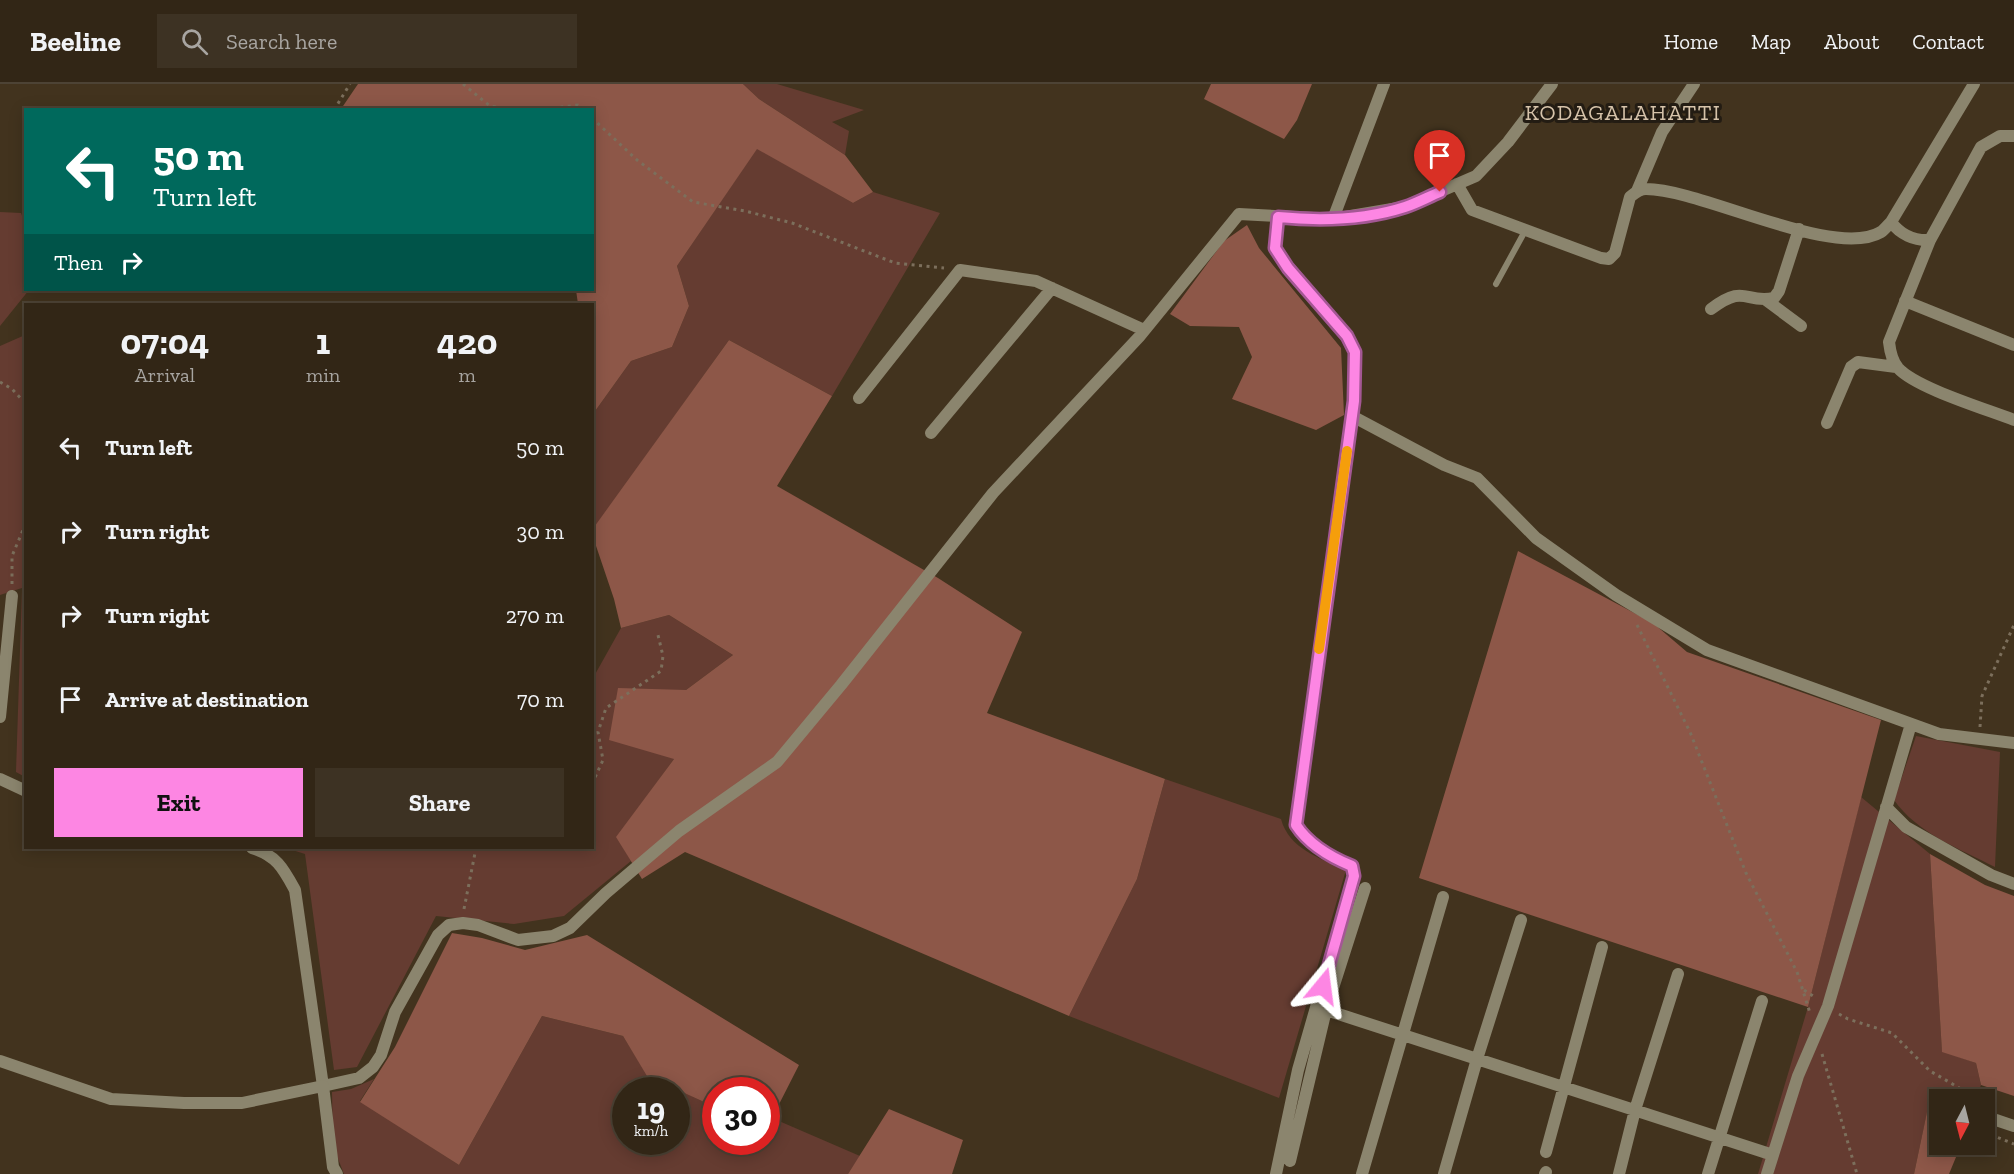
<!DOCTYPE html>
<html lang="en">
<head>
<meta charset="utf-8">
<style>
  body { margin:0; font-family:"Zilla Slab",serif; background:#3d3223; color:#f1f3f6; height:100vh; display:flex; flex-direction:column; font-size:22px; white-space:nowrap }
  * { box-sizing:border-box; margin:0 }
  p { font-size:20px; color:#a8a5a1 }
  .icon { flex:none; width:33px; height:33px; fill:none; stroke:currentColor; stroke-width:2; stroke-linecap:round; stroke-linejoin:round }
  .map { position:relative; flex:1; overflow:hidden }
  .drawer { position:absolute; left:24px; top:219px; width:570px; height:546px; display:flex; flex-direction:column; background:#322616; border-radius:0px; box-shadow:0 3px 15px #0003,0 0 0 2px #4d4335 }
  .drawer>* { flex:none }
  .banner { position:absolute; left:24px; top:24px; width:570px; height:183px; border-radius:0px; box-shadow:0 3px 15px #0003,0 0 0 2px #4d4335; background:#00695c; color:#fff; overflow:hidden }
  .needle { width:39px; rotate:187deg }
  .buttons { position:absolute; left:1929px; top:1005px; display:grid; gap:12px }
  .buttons a { display:grid; place-items:center; width:66px; height:66px; border-radius:0px; background:#322616; box-shadow:0 3px 15px #0003,0 0 0 2px #4d4335; font-size:30px }
  .speed { position:absolute; left:612px; top:993px; display:flex; gap:12px; font-size:30px; font-weight:700; text-align:center }
  .speed>* { display:grid; place-content:center; width:78px; height:78px; border-radius:50%; background:#322616; box-shadow:0 3px 15px #0003,0 0 0 2px #4d4335; line-height:1 }
  .speed small { font-size:15px; font-weight:400 }
  .speed .limit { border:9px solid #d22; background:#fff; color:#111 }
  .pin { position:absolute; display:grid; place-items:center; width:51px; height:51px; color:#fff; margin:-62px -26px; border-radius:50% 50% 50% 0; rotate:-45deg; box-shadow:0 0 6px #0007 }
  .pin .icon { rotate:45deg }
  .me { position:absolute; width:66px; margin:-33px; rotate:16deg; stroke-linejoin:round; filter:drop-shadow(0 0 4px #0008) }
  .turn { display:flex; align-items:center; gap:21px; height:126px; padding:0 30px; font-size:27px }
  .turn .icon { width:78px; height:78px; stroke-width:2.5 }
  .turn b { display:block; font-size:42px; line-height:51px }
  .then { display:flex; align-items:center; height:57px; padding:0 30px; background:#0003; gap:12px; font-size:22px }
  .eta { display:flex; justify-content:space-evenly; align-items:center; height:102px; text-align:center }
  .eta b { font-size:36px; font-weight:800; line-height:42px }
  .button { display:flex; gap:12px; margin-top:auto; padding:12px 30px }
  .button a { flex:1; height:69px; border-radius:0px; background:#fd86e3; color:#111; font-size:24px; font-weight:800; line-height:69px; text-align:center }
  .button a+a { background:#3d3223; color:#f1f3f6 }
  ul { padding:0; list-style:none }
  li { display:flex; align-items:center; gap:18px; height:84px; padding:0 30px }
  li div { flex:1 }
  li b { display:block; font-size:22px }
  li em { font-style:normal }
  header { display:flex; align-items:center; gap:36px; box-sizing:border-box; height:84px; padding:0 30px; background:#322616; border-bottom:2px solid #4d4335 }
  header strong { font-size:28px }
  nav { display:flex; gap:33px; margin-inline-start:auto; font-size:21px }
  .search { width:420px; height:54px; background:#3d3223; display:flex; align-items:center; gap:15px; box-sizing:border-box; padding:0 21px; border-radius:0px; color:#a8a5a1; font-size:22px }
  .map>svg:first-child { display:block }
  .green { fill:#653c31; fill-rule:evenodd }
  .forest { fill:#8d5748 }
  .lines { fill:none; stroke-linecap:round; stroke-linejoin:round }
  .path { stroke:#7c6f5c; stroke-width:3; stroke-dasharray:3 4.5; stroke-linecap:butt }
  .service { stroke:#8b856e; stroke-width:6 }
  .minor { stroke:#8b856e; stroke-width:12 }
  .tertiary { stroke:#8b856e; stroke-width:12 }
  .route-casing { stroke:#a45794; stroke-width:15 }
  .route { stroke:#fd86e3; stroke-width:10 }
  .slow { stroke:#f59e0b; stroke-width:10 }
  .labels { text-anchor:middle; dominant-baseline:central; stroke-width:6; stroke-linejoin:round; paint-order:stroke }
  .quarter-label { font-size:22px; letter-spacing:1.5px; fill:#d6c3aa; stroke:#231c13 }
</style>
</head>
<body>
<header>
<strong>Beeline</strong>
<div class="search"><svg class="icon" aria-label="search" viewBox="0 0 24 24"><circle cx="10" cy="10" r="6"/><path d="M15 15l6 6"/></svg>Search here</div>
<nav><a>Home</a><a>Map</a><a>About</a><a>Contact</a></nav>
</header>
<div class="map">
<svg width="2014" height="1090" viewBox="0 0 2014 1090">
  <rect width="100%" height="100%" fill="#42331e"/>
  <!-- green -->
  <path class="green" d="M743,0H777L864,26L832,38L849,47L845,71L759,15Z
    M757,64L853,119L873,108L940,129L832,312L729,256L593,446V330L631,277L672,263L689,222L677,182Z
    M0,128L21,129L25,140L26,206H29L0,242Z
    M25,251V693L16,688L22,504L0,511V262Z
    M669,531L733,571L686,606L674,675L617,753L631,777L564,832L514,840L436,832L357,983L334,986L305,770L286,764H592L593,594L621,544Z
    M1916,652L2000,668L1995,783C1960,765 1917,749 1894,716Z
    M1165,695L1281,735C1289,765 1320,774 1346,786L1279,1014L1069,932L1137,795Z
    M1861,713L1930,770L1942,967L1976,979L1981,1001L1976,1015L1940,1016L1939,1022L1931,1010L1914,1090H1758L1808,923Z
    M542,932L623,952L648,992L715,1023L716,1058H766L767,1033L772,1034L860,1072L848,1090H344L333,1062L332,1008L351,1005L374,995L360,1017L459,1081ZM626,1006H676V1058H626Z"/>
  <!-- forest -->
  <path class="forest" d="M358,0H743L759,15L845,71L873,108L853,119L757,65L677,182L689,222L672,263L631,277L593,330L592,220H578L576,206H592V26L341,25Z
    M1211,0H1312L1297,36L1284,55L1204,15Z
    M1247,141L1259,164L1341,264L1344,331L1316,346L1232,315L1252,273L1239,243L1190,242L1170,230L1224,157Z
    M729,256L832,312L777,402L938,494L1022,548L987,629L1165,695L1137,795L1069,932L685,768L642,795L616,753L674,675L609,656L618,604L686,606L733,571L669,531L621,544L614,515L593,453L592,446Z
    M1518,467L1653,539L1687,568L1881,636L1808,923L1419,794Z
    M1930,770L1985,801L2014,812V1012L1981,1001L1976,979L1942,968Z
    M452,849L482,854L525,866L587,851L799,981L772,1034L767,1033L766,1006H716L715,1023L647,992L623,952L542,932L459,1081L360,1018L395,963Z
    M1931,1009L1939,1022L1940,1060L1961,1061L1949,1090H1914Z
    M889,1025L963,1056L952,1090H848Z"/>
  <g class="lines">
    <!-- path -->
    <path class="path" d="M463,0L490,22L517,26
      M334,26L350,0
      M538,26L578,21L583,26
      M592,34L637,76L693,118L745,127L792,139L895,179L944,184
      M0,298L12,305L26,320
      M12,500V472L26,439
      M1637,541L1690,648L1746,789L1797,888L1810,929
      M1980,643L1982,612L2014,541
      M592,700L603,676L598,648L606,624L661,587L663,572L658,551
      M464,825L476,764
      M1804,906L1816,914
      M1839,930L1848,935L1892,949L1930,987L1968,1009L1970,1016
      M1822,970L1857,1090
      M1984,1048L2014,1060"/>
    <!-- service -->
    <path class="service" d="M1496,200L1525,147"/>
    <!-- minor -->
    <path class="minor" d="M1457,100L1472,126L1601,174L1609,175L1615,169L1630,113C1635,109 1639,105 1646,105C1702,105 1834,176 1881,148C1884,146 1888,141 1891,138L1974,0
      M1637,107L1662,48L1694,0
      M1333,135L1384,0
      M1891,138C1900,150 1914,157 1930,156L1981,63L2000,52H2014
      M1930,156L1889,258C1890,267 1892,277 1898,284C1916,304 1986,325 2014,336
      M1766,216L1801,242
      M1905,217L2014,261
      M1711,225C1746,199 1744,220 1774,214L1779,207L1799,145
      M859,314L960,186L1036,197L1144,246
      M1352,332L1444,381L1477,394L1536,454L1616,511L1707,566L1939,650L2014,659
      M1827,339L1851,283L1858,278L1896,283
      M931,349L1052,204
      M0,633L12,512
      M0,695L26,707
      M1886,723L1906,743L1991,791L2014,800
      M252,764C277,772 283,784 295,806L323,1002L359,994L373,983L381,971L395,928L438,851L449,841L463,839L478,841L518,856L553,852L570,844L606,809L679,747L777,678L841,601L993,409L1139,253L1239,130L1333,135L1404,123L1476,92L1508,58L1552,0
      M1326,926L1773,1071
      M1996,1036L2014,1042
      M1546,1068L1602,863
      M1290,1077L1326,926L1365,804
      M1276,1090L1298,986L1354,791L1351,782C1330,773 1309,761 1296,741L1354,317L1355,268L1347,252L1281,174L1275,163L1278,133
      M1362,1090L1443,813
      M1444,1090L1477,975L1521,836
      M1545,1090L1546,1088
      M1619,1090L1635,1026L1678,890
      M1708,1090L1762,917
      M1767,1090L1798,992L1828,922L1911,640"/>
    <!-- tertiary -->
    <path class="tertiary" d="M0,977L111,1015L184,1019H242L323,1002L333,1083L337,1090"/>
  </g>
  <g class="lines">
    <defs>
      <path id="route" d="M1323,902L1354,792L1352,782C1330,773 1309,761 1296,741L1354,317L1355,268L1347,252L1288,184L1275,164L1278,133C1319,137 1365,136 1405,123C1417,119 1428,113 1440,108"/>
    </defs>
    <!-- route casing -->
    <use href="#route" class="route-casing"/>
    <!-- route -->
    <use href="#route" class="route"/>
    <!-- slow -->
    <path class="slow" d="M1319,565L1347,367"/>
  </g>
  <g class="labels">
    <!-- quarter labels -->
    <g class="quarter-label">
      <text x="1623" y="28">KODAGALAHATTI</text>
    </g>
  </g>
</svg>
<div class="buttons">
<a><svg class="needle" viewBox="-14 -14 28 28"><path d="M0-13l5 13h-10z" fill="#e53935"/><path d="M0 13l5-13h-10z" fill="#a8a5a1"/></svg></a>
</div>
<div class="speed"><div>19<small>km/h</small></div><div class="limit">30</div></div>
<div class="pin" style="left:1440px;top:108px;background:#d93025"><svg class="icon" aria-label="arrive" viewBox="0 0 24 24"><path d="M6 21V4h12l-3 4 3 4H6"/></svg></div>
<svg class="me" style="left:1323px;top:902px" viewBox="-20 -20 40 40"><path d="M0-17L14 15 0 8-14 15z" fill="#fd86e3" stroke="#fff" stroke-width="4"/></svg>
<div class="banner">
<div class="turn"><svg class="icon" aria-label="left" viewBox="0 0 24 24"><path d="M17 20v-9H6M10 6l-5 5 5 5"/></svg><div><b>50 m</b>Turn left</div></div>
<div class="then">Then<svg class="icon" aria-label="right" viewBox="0 0 24 24"><path d="M7 20v-9h11M14 6l5 5-5 5"/></svg></div>
</div>
<section class="drawer">
<div class="eta">
<div><b>07:04</b><p>Arrival</p></div>
<div><b>1</b><p>min</p></div>
<div><b>420</b><p>m</p></div>
</div>
<ul>
<li><svg class="icon" aria-label="left" viewBox="0 0 24 24"><path d="M17 20v-9H6M10 6l-5 5 5 5"/></svg><div><b>Turn left</b></div><em>50 m</em></li>
<li><svg class="icon" aria-label="right" viewBox="0 0 24 24"><path d="M7 20v-9h11M14 6l5 5-5 5"/></svg><div><b>Turn right</b></div><em>30 m</em></li>
<li><svg class="icon" aria-label="right" viewBox="0 0 24 24"><path d="M7 20v-9h11M14 6l5 5-5 5"/></svg><div><b>Turn right</b></div><em>270 m</em></li>
<li><svg class="icon" aria-label="arrive" viewBox="0 0 24 24"><path d="M6 21V4h12l-3 4 3 4H6"/></svg><div><b>Arrive at destination</b></div><em>70 m</em></li>
</ul>
<div class="button"><a>Exit</a><a>Share</a></div>
</section>
</div>
</body>
</html>
